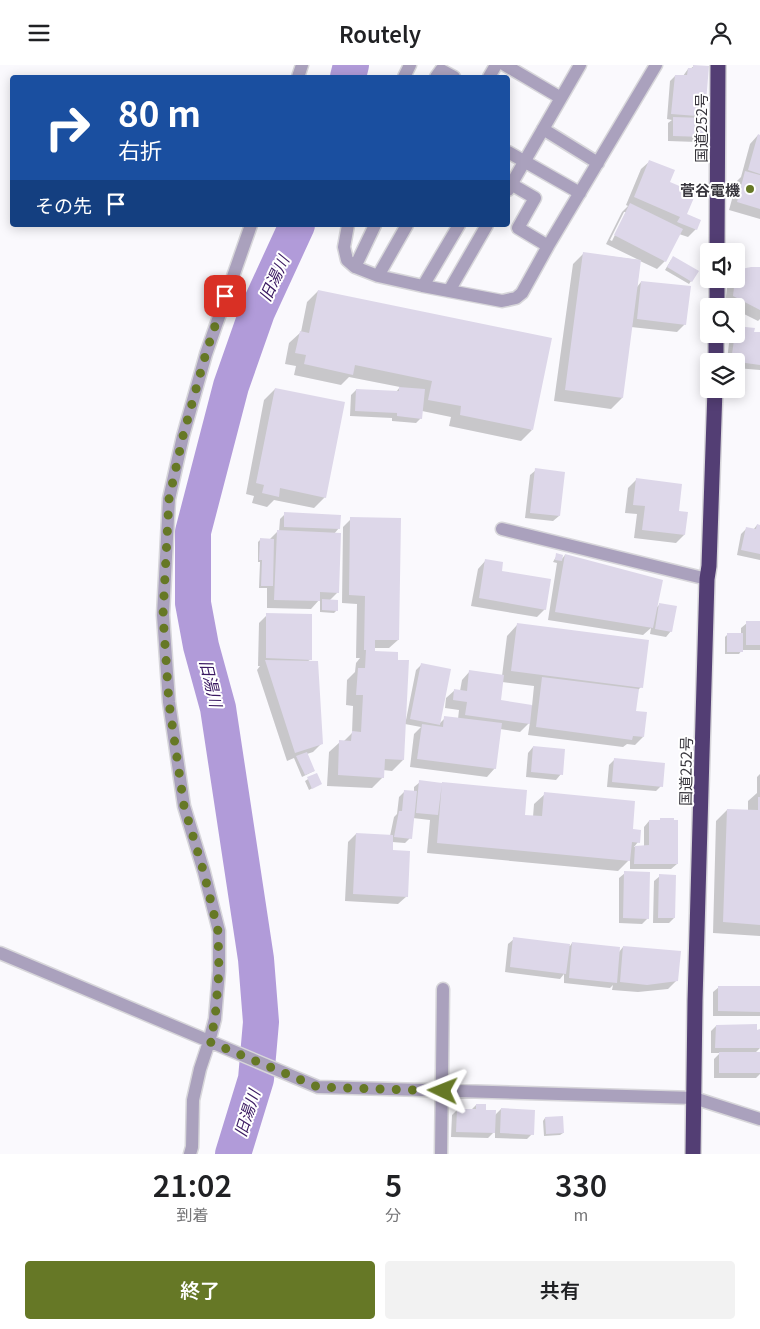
<!DOCTYPE html>
<html lang="ja">
<head>
<meta charset="utf-8">
<style>
  body { margin:0; font-family:Georgia,"Noto Sans JP",serif; background:#f2f2f2; color:#202124; height:100vh; display:flex; flex-direction:column; font-size:19px; white-space:nowrap }
  * { box-sizing:border-box; margin:0 }
  p { font-size:16px; color:#757577 }
  .icon { flex:none; width:28px; height:28px; fill:none; stroke:currentColor; stroke-width:2; stroke-linecap:round; stroke-linejoin:round }
  .map { position:relative; height:1089px; overflow:hidden }
  .sheet { display:flex; flex-direction:column; background:#fff; flex:1 }
  .sheet>* { flex:none }
  .banner { position:absolute; left:10px; top:10px; width:500px; height:152px; border-radius:5px; box-shadow:0 2px 12px #0003; background:#1a4fa0; color:#fff; overflow:hidden }
  .controls { position:absolute; left:700px; top:178px; display:grid; gap:10px }
  .controls a { display:grid; place-items:center; width:45px; height:45px; border-radius:5px; background:#fff; box-shadow:0 2px 12px #0003; font-size:25px }
  .pin { position:absolute; display:grid; place-items:center; width:42px; height:42px; color:#fff; margin:-21px; border-radius:10px; box-shadow:0 2px 8px #0006 }
  .me { position:absolute; width:55px; margin:-28px; rotate:272deg; stroke-linejoin:round; filter:drop-shadow(0 0 4px #0008) }
  .turn { display:flex; align-items:center; gap:18px; height:105px; padding:0 25px; font-size:22px }
  .turn .icon { width:65px; height:65px; stroke-width:2.5 }
  .turn b { display:block; font-size:35px; line-height:42px }
  .then { display:flex; align-items:center; height:48px; padding:0 25px; background:#0003; gap:10px; font-size:19px }
  .eta { display:flex; justify-content:space-evenly; align-items:center; height:85px; text-align:center }
  .eta b { font-size:30px; font-weight:600; line-height:35px }
  .action { display:flex; gap:10px; margin-top:auto; padding:10px 25px }
  .action a { flex:1; height:58px; border-radius:5px; background:#667826; color:#fff; font-size:20px; font-weight:600; line-height:58px; text-align:center }
  .action a+a { background:#f2f2f2; color:#202124 }
  header { display:flex; justify-content:space-between; align-items:center; height:65px; padding:0 25px; background:#fff; font-size:22px; font-weight:600 }
  .map>svg:first-child { display:block }
  .shadow { fill:#0003; fill-rule:evenodd }
  .lines { fill:none; stroke-linecap:round; stroke-linejoin:round }
  .river { stroke:#b19bd9; stroke-width:36 }
  .building { fill:#ddd7e9 }
  .minor-casing { stroke:#d7d6da; stroke-width:15 }
  .highway-casing { stroke:#d7d6da; stroke-width:18 }
  .minor { stroke:#aaa1bd; stroke-width:12 }
  .highway { stroke:#533e74; stroke-width:15 }
  .route { stroke:#667826; stroke-width:9; stroke-dasharray:0 16.2 }
  .poi-dot { fill:#667826; stroke:#fff; stroke-width:2 }
  .labels { text-anchor:middle; dominant-baseline:central; stroke-width:4; stroke-linejoin:round; paint-order:stroke }
  .street-label { font-size:15px; fill:#37353c; stroke:#fff }
  .poi-label { font-size:15px; font-weight:bold; fill:#37353c; stroke:#fff; text-anchor:end }
  .water-label { font-size:16px; font-style:italic; fill:#3a1961; stroke:#fff }
</style>
</head>
<body>
<header><svg class="icon" aria-label="menu" viewBox="0 0 24 24"><path d="M4 6h16M4 12h16M4 18h16"/></svg>Routely<svg class="icon" aria-label="person" viewBox="0 0 24 24"><circle cx="12" cy="8" r="4"/><path d="M4 21q1-7 8-7t8 7"/></svg></header>
<div class="map">
<svg width="760" height="1089" viewBox="0 0 760 1089">
  <rect width="100%" height="100%" fill="#faf9fd"/>
  <!-- shadow -->
  <path class="shadow" d="M694,1L704,48L698,54L703,72L697,77L668,76V58L672,55L667,54L670,16L675,11H683L688,4H690Z
    M758,70L760,71V154L729,145L737,116L741,112L750,79Z
    M650,96L668,118L685,150L696,164L688,172L679,169L665,196L657,204L640,196L637,222L641,217L685,259L677,267L631,262L622,333L611,344L554,336L573,199L584,188L639,195L606,179L622,147L628,141L626,140L641,104ZM624,147H626L612,176L610,175Z
    M671,195L691,216L689,219L665,205Z
    M760,204V254L758,256L736,245V241L725,240L728,214H736Z
    M318,226L532,365L521,376L449,361L451,352L422,346L421,353L416,358L392,356V353L350,351L351,330L356,325L396,327L400,322L349,312L341,320L294,310L296,301L285,299L289,278L301,267L307,237Z
    M753,268L760,269V305L736,303V296H727L730,269Z
    M275,324L325,432L314,443L274,435L267,442L252,438L254,431L246,429L264,335Z
    M536,405L564,408L559,451L553,456L525,453L530,410Z
    M636,415L677,447L686,448L684,470L676,478L634,473L637,449L625,448L628,423Z
    M285,449L339,463L334,469L338,527L330,535L337,545L334,548L320,547V534L311,544L267,543V523H259L260,497H258V477L261,474L269,475L277,467H279L280,454Z
    M351,454L398,575L389,583H374V585L405,654L406,655L416,605L421,600L440,658L445,653L458,654L459,645L445,643L446,633L455,625L460,626L462,615L470,606L502,611L507,571L517,560L641,622L637,626L635,647L643,672L635,680L627,679L623,682L528,670L530,657L520,667L500,664L495,703L487,712L410,702L414,669L421,662L405,659L403,695L392,706L383,705V712L372,723L327,721L329,687L340,677H343L352,668L353,641L346,640L347,615L355,607L356,598L360,593H356L357,539L342,538L343,462ZM502,617L534,621L532,641L499,636Z
    M757,460L760,461V495L737,490L741,469L746,464L753,465Z
    M557,490L561,495L565,490L655,544L659,540L671,566L666,572L650,569L651,563L643,570L548,555L557,498L553,497Z
    M486,495L500,507L545,544L537,552L471,541L478,504Z
    M267,550L311,594L307,597L321,679L313,687L307,689L314,706L302,712L294,693L287,696L257,605L260,601H258L259,558Z
    M760,557V585H742L739,589H725V572L727,570H741V563L747,558Z
    M533,682L561,709L556,715L526,712L528,688Z
    M615,694L661,721L656,726L607,722L609,700Z
    M316,709L320,719L309,725L305,716Z
    M760,709V871L713,868L716,756L727,745L748,746V736L757,728V712Z
    M420,717L440,722L443,719L523,751L533,752L534,739L545,729L631,766L638,777L634,782H644V762L649,756H659L661,754L677,799L671,804H630V794L618,806L427,788L430,755L413,753L410,773L405,778L392,777L391,786L407,831L398,839L345,836L348,777L356,769L390,771L394,752L397,749L399,732L405,726L414,727V722Z
    M625,808L648,853L642,859L619,858V813Z
    M660,811L674,853L669,858H653L654,816Z
    M514,874L570,881L572,878L619,887L623,882L677,915L668,924L638,927L612,925L613,920L610,923L564,918V909L560,914L505,907L508,879Z
    M719,922L760,923V951H713V927Z
    M716,961L760,966V983L755,988H760V1009L756,1013H714V994L720,988H711V966Z
    M476,1040L494,1051L501,1044L532,1069L527,1074L495,1073V1066L488,1073L451,1072L452,1050L457,1045H471Z
    M545,1053L563,1068L560,1070L544,1071L543,1056Z"/>
  <g class="lines">
    <!-- river -->
    <path class="river" d="M348,12L351,0
      M233,1089L256,1014L261,957L256,894L218,643L201,581L193,538V467L231,321L257,247L297,160"/>
  </g>
  <!-- building -->
  <path class="building" d="M693,0L709,1L705,49L697,48V51L671,49L675,10H687L688,3H693Z
    M673,52L705,53L704,72L673,71Z
    M758,69L760,70V109L748,105Z
    M649,95L675,105L670,117L696,128L687,149L701,155L697,165L677,157L680,152L634,132Z
    M745,106L760,110V144L737,137Z
    M630,138L683,164L666,197L614,170Z
    M583,187L641,195L623,333L565,325Z
    M673,191L699,206L692,217L667,202Z
    M751,202H760V245L733,231L736,205Z
    M641,216L691,221L686,260L637,254Z
    M318,225L552,273L533,365L460,350L461,341L428,335L432,316L355,300L353,310L304,299L306,290L295,288L300,266L309,268Z
    M736,261L755,263L754,267H760V300L731,296Z
    M399,322L425,324L422,354L397,351V348L355,346L356,324L399,326Z
    M275,323L345,337L326,433L280,423L279,432L262,428L264,420L256,418Z
    M535,403L565,407L560,451L530,448Z
    M636,413L682,419L679,446L688,447L685,470L642,465L645,441L633,440Z
    M284,447L341,450L340,464L284,462Z
    M350,452L401,453L399,575H375V586L398,587V595H409L404,695L385,694L384,713L338,710L339,675L351,676L352,666L361,667L363,630H356L358,603H365L366,585H364L365,531L349,530Z
    M757,459L760,460V489L741,485L746,462L756,464Z
    M277,465L341,468L339,528L320,527V536L274,535Z
    M260,473L274,474L273,521H261L262,495H259Z
    M556,488L563,490L562,496L555,495Z
    M565,489L663,515L653,563L555,547Z
    M485,494L503,497L502,506L551,514L546,545L479,533Z
    M322,534L338,535V546L322,545Z
    M659,538L677,541L672,567L655,564Z
    M266,548L312,549V595L266,593Z
    M746,556H760V580H746Z
    M517,558L649,575L643,623L511,606Z
    M727,568H743V587H727Z
    M265,595L318,596L323,679L295,688Z
    M421,598L451,604L440,660L410,654Z
    M469,605L504,610L501,635L532,640L530,659L465,650L467,637L453,635L454,624L467,626Z
    M542,612L639,624L636,646L647,647L644,672L633,671L632,675L536,662Z
    M444,651L502,658L496,704L417,694L422,659L443,662Z
    M533,681L565,684L563,710L531,707Z
    M307,687L315,706L305,710L296,691Z
    M614,693L665,698L663,722L612,717Z
    M317,708L322,719L312,724L307,712Z
    M419,715L442,718L438,750L416,748Z
    M442,717L527,725L525,750L542,751L544,727L635,736L633,764L641,765L640,778L632,777L630,796L437,778Z
    M404,725L417,726L412,774L394,772L399,746H402Z
    M758,732H760V860L723,857L727,744L758,745Z
    M660,753H674V755H678V799H634L635,781L649,780V755H660Z
    M356,768L393,770V785L410,786L408,832L353,829Z
    M624,806L650,807L649,854L623,853Z
    M659,809L676,810L675,853H658Z
    M513,872L570,879L566,909L510,902Z
    M572,877L620,882L617,918L569,913Z
    M623,881L681,886L678,916L647,920L620,917Z
    M718,921H760V947L718,946Z
    M757,959V965L760,964V983H715L716,960Z
    M719,987H760V1008H719Z
    M476,1039H486V1045H496L495,1068L456,1067L457,1044H476Z
    M501,1043L535,1045L534,1070L500,1068Z
    M563,1051L564,1068L546,1069L545,1052Z"/>
  <g class="lines">
    <defs>
      <path id="minor" d="M505,0L561,33
        M298,12L302,0
        M404,12L410,0
        M436,12L441,5L454,12
        M489,12L496,0
        M543,64L598,98
        M508,87L580,128
        M511,119L535,133L518,163L548,181
        M508,125L580,0
        M348,160L344,182L347,195L355,202L378,211L423,221L502,236L516,233L522,228L548,181L656,0
        M355,202L375,160
        M378,211L407,160
        M423,221L459,160
        M449,226L487,160
        M502,464L707,514
        M0,888L318,1022L694,1033L760,1054
        M190,1089L192,1082L193,1035L200,1004L209,977L215,954L219,906V866L204,807L184,741L169,637L163,550L169,434L183,371L206,289L251,160
        M441,1089L443,924"/>
      <path id="highway" d="M717,186L718,0
        M717,241V214
        M716,296V269
        M693,1089L695,936L707,514L709,501L715,324"/>
    </defs>
    <!-- minor casing -->
    <use href="#minor" class="minor-casing"/>
    <!-- highway casing -->
    <use href="#highway" class="highway-casing"/>
    <!-- minor -->
    <use href="#minor" class="minor"/>
    <!-- highway -->
    <use href="#highway" class="highway"/>
  </g>
  <g class="lines">
    <!-- route -->
    <path class="route" d="M225,231L206,288L183,371L169,434L163,550L169,638L184,741L204,808L218,866L219,906L215,954L210,977L318,1022L443,1026"/>
  </g>
  <!-- markers -->
  <circle class="poi-dot" cx="750" cy="124" r="5"/>
  <g class="labels">
    <!-- street labels -->
    <g class="street-label">
      <text transform="translate(700 63) rotate(-90)">国道252号</text>
      <text transform="translate(685 706) rotate(-89)">国道252号</text>
    </g>
    <!-- poi labels -->
    <g class="poi-label">
      <text x="740" y="124">菅谷電機</text>
    </g>
    <!-- water labels -->
    <g class="water-label">
      <text transform="translate(273 213) rotate(-65)">旧湯川</text>
      <text transform="translate(212 618) rotate(77)">旧湯川</text>
      <text transform="translate(246 1048) rotate(-72)">旧湯川</text>
    </g>
  </g>
</svg>
<div class="controls">
<a><svg class="icon" aria-label="sound" viewBox="0 0 24 24"><path d="M4 9h4l5-4v14l-5-4H4zM17 9q2 3 0 6"/></svg></a>
<a><svg class="icon" aria-label="search" viewBox="0 0 24 24"><circle cx="10" cy="10" r="6"/><path d="M15 15l6 6"/></svg></a>
<a><svg class="icon" aria-label="layers" viewBox="0 0 24 24"><path d="M12 4l9 5-9 5-9-5zM3 14l9 5 9-5"/></svg></a>
</div>
<div class="pin" style="left:225px;top:231px;background:#d93025"><svg class="icon" aria-label="arrive" viewBox="0 0 24 24"><path d="M6 21V4h12l-3 4 3 4H6"/></svg></div>
<svg class="me" style="left:443px;top:1026px" viewBox="-20 -20 40 40"><path d="M0-17L14 15 0 8-14 15z" fill="#667826" stroke="#fff" stroke-width="4"/></svg>
<div class="banner">
<div class="turn"><svg class="icon" aria-label="right" viewBox="0 0 24 24"><path d="M7 20v-9h11M14 6l5 5-5 5"/></svg><div><b>80 m</b>右折</div></div>
<div class="then">その先<svg class="icon" aria-label="arrive" viewBox="0 0 24 24"><path d="M6 21V4h12l-3 4 3 4H6"/></svg></div>
</div>
</div>
<section class="sheet">
<div class="eta">
<div><b>21:02</b><p>到着</p></div>
<div><b>5</b><p>分</p></div>
<div><b>330</b><p>m</p></div>
</div>
<div class="action"><a>終了</a><a>共有</a></div>
</section>
</body>
</html>
